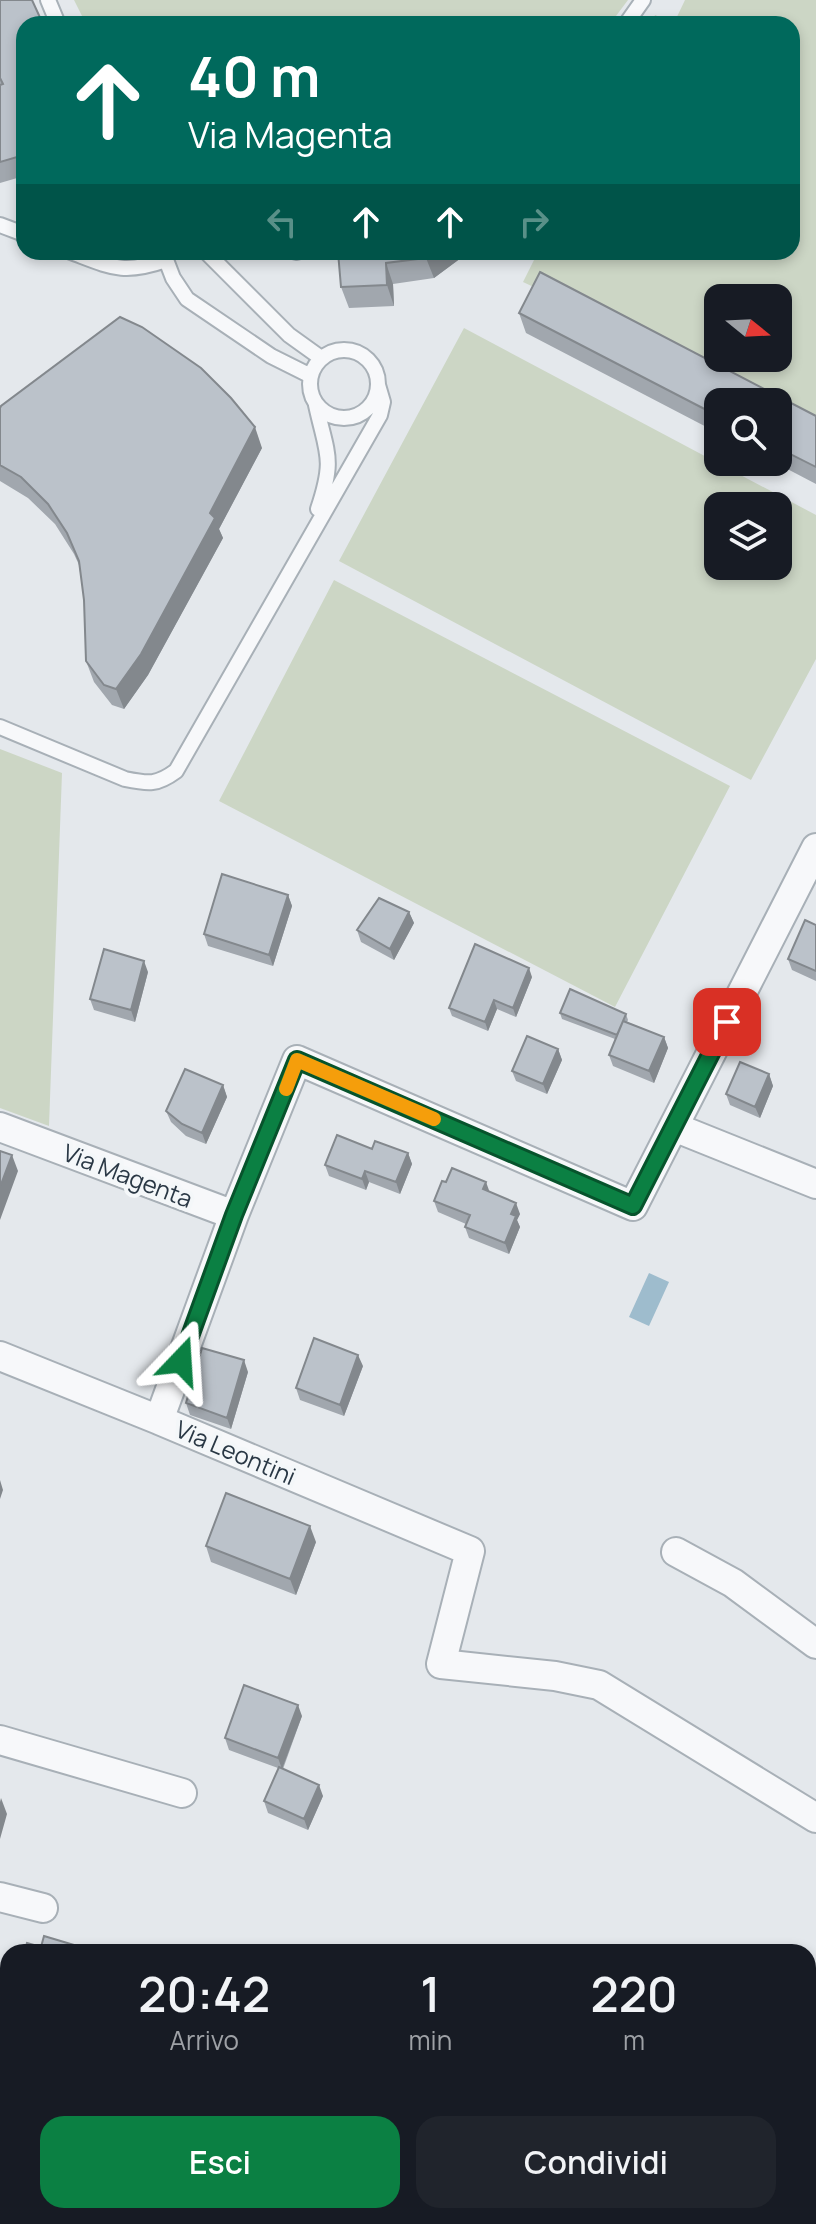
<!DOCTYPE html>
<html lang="it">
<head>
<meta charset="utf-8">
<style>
  body { margin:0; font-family:Manrope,sans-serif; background:#20242c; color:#f1f3f6; height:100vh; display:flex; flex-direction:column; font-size:30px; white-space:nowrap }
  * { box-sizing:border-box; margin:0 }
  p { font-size:26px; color:#9ea1a6 }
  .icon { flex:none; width:44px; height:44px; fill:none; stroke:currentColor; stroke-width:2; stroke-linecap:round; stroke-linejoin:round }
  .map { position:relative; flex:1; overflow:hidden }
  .panel { position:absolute; left:0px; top:1944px; width:816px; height:280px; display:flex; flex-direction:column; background:#171b24; border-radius:24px 24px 0 0; box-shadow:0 4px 12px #0003 }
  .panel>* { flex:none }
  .banner { position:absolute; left:16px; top:16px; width:784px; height:244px; border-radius:24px; box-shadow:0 4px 12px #0003; background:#00695c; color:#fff; overflow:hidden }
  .needle { width:52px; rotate:108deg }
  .buttons { position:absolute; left:704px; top:284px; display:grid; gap:16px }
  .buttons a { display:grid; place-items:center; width:88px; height:88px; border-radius:16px; background:#171b24; box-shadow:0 4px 12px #0003; font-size:40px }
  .pin { position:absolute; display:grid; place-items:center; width:68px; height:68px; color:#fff; margin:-34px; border-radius:16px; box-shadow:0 4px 12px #0006 }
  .me { position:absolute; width:88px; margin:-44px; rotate:20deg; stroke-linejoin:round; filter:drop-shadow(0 0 6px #0008) }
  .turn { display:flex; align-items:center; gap:28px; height:168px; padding:0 40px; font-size:36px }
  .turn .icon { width:104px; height:104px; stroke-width:2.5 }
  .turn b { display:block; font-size:56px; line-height:68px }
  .lanes { display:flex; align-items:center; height:76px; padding:0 40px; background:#0003; justify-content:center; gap:40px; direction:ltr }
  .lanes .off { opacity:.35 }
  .eta { display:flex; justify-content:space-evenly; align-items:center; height:136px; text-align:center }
  .eta b { font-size:48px; font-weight:600; line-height:56px }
  .cta { display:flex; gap:16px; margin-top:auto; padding:16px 40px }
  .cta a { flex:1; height:92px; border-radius:24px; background:#0b8043; color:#fff; font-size:32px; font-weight:600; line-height:92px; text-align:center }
  .cta a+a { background:#20242c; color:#f1f3f6 }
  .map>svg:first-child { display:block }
  .green { fill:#ccd6c5; fill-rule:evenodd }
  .water { fill:#9ebccd }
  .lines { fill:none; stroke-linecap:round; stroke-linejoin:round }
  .lane-casing { stroke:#a8b0b7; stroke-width:18 }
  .street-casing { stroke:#a8b0b7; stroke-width:32 }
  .lane { stroke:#f7f8fa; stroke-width:14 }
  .street { stroke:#f7f8fa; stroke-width:28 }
  .wall { fill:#a1a7ae }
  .shaded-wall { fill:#83888d }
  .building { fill:#bbc2ca; stroke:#83888d; stroke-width:2 }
  .route-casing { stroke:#07532c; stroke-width:20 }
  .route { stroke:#0b8043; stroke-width:14 }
  .slow { stroke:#f59e0b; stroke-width:14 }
  .labels { text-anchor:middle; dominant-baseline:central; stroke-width:8; stroke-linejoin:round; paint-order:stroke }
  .street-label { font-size:24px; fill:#2a3845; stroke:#f4f7f9 }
</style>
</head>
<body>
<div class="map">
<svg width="816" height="2224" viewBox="0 0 816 2224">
  <rect width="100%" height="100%" fill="#e4e8ec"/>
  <!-- green -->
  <path class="green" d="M74,0H628L610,24H86Z
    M685,0H816V433L778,402L523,282L538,252H792V24H651L655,15L674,23ZM718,298H778V358H718Z
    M464,328L816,515V659L751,780L339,561ZM778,506V566H718V506Z
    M334,580L730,786L615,1007L219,801Z
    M0,749L62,773L49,1126L0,1108Z"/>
  <!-- water -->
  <path class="water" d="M649,1273L669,1282L649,1326L629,1317Z"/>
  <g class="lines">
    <defs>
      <path id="lane" d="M48,0L58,24
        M626,24L643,0
        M0,225L24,234
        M71,252C111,267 123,275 166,260
        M163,252L173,278L187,299L271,356L311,376
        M206,252L289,335L321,358
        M296,252H297
        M310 384a34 34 0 1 1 68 0a34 34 0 1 1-68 0Z
        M316,405C327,455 335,458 318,509
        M0,727L125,779C149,784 157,785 176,771L380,415L383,402L378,385"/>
      <path id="street" d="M0,1127L234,1215L297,1060L633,1206L816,848
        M674,1127L816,1184
        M234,1215L159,1420L470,1551L441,1664L555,1676L599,1685L816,1818
        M0,1356L159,1420
        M676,1552L733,1583L816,1644
        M0,1740L182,1793
        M0,1897L43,1908"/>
    </defs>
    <!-- lane casing -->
    <use href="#lane" class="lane-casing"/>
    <!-- street casing -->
    <use href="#street" class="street-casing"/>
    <!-- lane -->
    <use href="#lane" class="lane"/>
    <!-- street -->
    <use href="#street" class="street"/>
  </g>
  <!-- wall -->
  <path class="wall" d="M0,0L24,24V176L0,183Z
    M338,252L465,255L434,278L393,284L394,306L349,308L341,287Z
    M540,272L816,416V484L774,462H778V402H718V433L526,333L519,313Z
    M0,408L262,448L219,529L223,538L148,675L124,709L112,705L94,682L86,661L84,600L79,565L74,554L55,524L28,498L0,481Z
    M288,895L292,906L273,966L208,946L204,934Z
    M409,912L414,923L394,960L361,942L357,930Z
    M816,925V981L792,970L788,959Z
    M148,972L135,1022L94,1010L90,999Z
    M532,977L516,1017L497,1009L488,1031L452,1016L449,1008Z
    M560,1013L626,1014L628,1020L627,1022L664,1037L668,1048L654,1083L613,1066L609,1055L615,1039L562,1019Z
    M558,1049L562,1060L547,1094L516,1081L512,1071Z
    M769,1074L773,1086L760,1118L730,1105L726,1094Z
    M223,1085L227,1097L206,1144L186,1136L171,1122L166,1111Z
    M372,1149L408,1153L412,1164L400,1194L369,1182L366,1190L329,1176L325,1165Z
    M489,1192L520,1214L517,1220L520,1227L509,1254L469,1238L465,1227L466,1224L438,1212L434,1201Z
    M363,1366L344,1416L300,1400L296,1388Z
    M248,1372L231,1429L190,1415L186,1403Z
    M316,1542L296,1595L211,1562L206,1546Z
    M302,1716L283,1769L323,1796L308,1830L268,1813L264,1801L278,1768L229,1750L225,1738Z"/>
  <!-- shaded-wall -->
  <path class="shaded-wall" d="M434,252H466L465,255L434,278L426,258Z
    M386,263L393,284L394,306L387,285Z
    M255,427L262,448L219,529L223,538L148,675L124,709L116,689Z
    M288,895L292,906L273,966L269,955Z
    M409,912L414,923L394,960L390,949Z
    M144,961L148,972L135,1022L131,1010Z
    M529,968L532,977L516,1017L513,1008Z
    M494,1000L497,1009L488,1031L485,1022Z
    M664,1037L668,1048L654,1083L649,1071Z
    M558,1049L562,1060L547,1094L543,1084Z
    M769,1074L773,1086L760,1118L755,1107Z
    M223,1085L227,1097L206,1144L202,1133Z
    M408,1153L412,1164L400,1194L396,1182Z
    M12,1155L18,1171L0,1220V1187Z
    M365,1171L369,1182L366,1190L362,1179Z
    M486,1182L490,1193L483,1189Z
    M516,1203L520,1214L517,1220L520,1227L509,1254L505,1243L511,1214Z
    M358,1355L363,1366L344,1416L340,1405Z
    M244,1360L248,1372L231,1429L227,1418Z
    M0,1480L3,1490L0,1499Z
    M310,1526L316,1542L296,1595L290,1579Z
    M298,1705L302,1716L282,1769L278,1758Z
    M319,1785L323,1796L308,1830L304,1819Z
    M1,1798L7,1814L0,1839V1802Z"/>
  <!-- building -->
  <path class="building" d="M0,0H32L43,24H24V155L0,162V85L3,84L0,78Z
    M338,252H434L426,258L386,263L387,285L341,287Z
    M540,272L816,416V467L778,448V402H718V416L519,313Z
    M120,317L142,327L201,368L231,398L255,427L210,513L215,518L141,654L116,689L104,685L86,661L84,600L79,561L67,533L48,504L21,477L0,465V408L1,406Z
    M222,874L288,895L269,955L204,934Z
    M379,898L409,912L390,949L357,930Z
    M805,920L816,925V971L788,959Z
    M475,944L529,968L513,1008L494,1000L485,1022L449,1008Z
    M104,949L144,961L131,1010L90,999Z
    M570,989L626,1014L617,1035L560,1013Z
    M623,1021L664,1037L649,1071L609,1055Z
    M527,1036L558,1049L543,1084L512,1071Z
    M740,1062L769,1074L755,1107L726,1094Z
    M185,1069L223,1085L202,1133L182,1124L166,1111Z
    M337,1135L372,1149L375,1141L408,1153L396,1182L365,1171L362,1179L325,1165Z
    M0,1151L12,1155L0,1187Z
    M452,1168L486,1182L483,1189L516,1203L511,1214L516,1216L505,1243L465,1227L470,1215L434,1201L442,1181L446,1182Z
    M314,1338L358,1355L340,1405L296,1388Z
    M202,1348L244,1360L227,1418L186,1403Z
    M226,1493L310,1526L290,1579L206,1546Z
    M244,1685L298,1705L278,1758L225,1738Z
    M279,1767L319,1785L304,1819L264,1801Z
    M44,1936L84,1948L83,1952H24L27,1943L41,1947Z"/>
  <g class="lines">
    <defs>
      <path id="route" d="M181,1361L234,1215L297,1060L633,1206L727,1022"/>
    </defs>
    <!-- route casing -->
    <use href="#route" class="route-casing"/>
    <!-- route -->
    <use href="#route" class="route"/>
    <!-- slow -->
    <path class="slow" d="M286,1089L297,1060L434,1119"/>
  </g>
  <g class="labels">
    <!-- street labels -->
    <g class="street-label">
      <text transform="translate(128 1175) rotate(21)">Via Magenta</text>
      <text transform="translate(236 1452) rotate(23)">Via Leontini</text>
    </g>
  </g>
</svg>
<div class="buttons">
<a><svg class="needle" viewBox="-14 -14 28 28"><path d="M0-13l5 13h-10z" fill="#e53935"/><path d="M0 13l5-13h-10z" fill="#9ea1a6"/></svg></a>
<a><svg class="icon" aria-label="search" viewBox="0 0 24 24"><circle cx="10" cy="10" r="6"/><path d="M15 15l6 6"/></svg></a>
<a><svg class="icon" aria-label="layers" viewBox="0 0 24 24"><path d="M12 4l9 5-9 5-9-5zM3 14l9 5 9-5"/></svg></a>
</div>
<div class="pin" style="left:727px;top:1022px;background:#d93025"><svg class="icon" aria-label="arrive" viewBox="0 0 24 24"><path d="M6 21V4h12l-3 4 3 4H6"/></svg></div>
<svg class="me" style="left:181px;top:1361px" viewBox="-20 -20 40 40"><path d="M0-17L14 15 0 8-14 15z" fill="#0b8043" stroke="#fff" stroke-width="4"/></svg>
<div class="banner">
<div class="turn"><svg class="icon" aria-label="ahead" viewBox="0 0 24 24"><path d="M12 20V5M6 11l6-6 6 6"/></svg><div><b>40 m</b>Via Magenta</div></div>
<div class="lanes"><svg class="icon off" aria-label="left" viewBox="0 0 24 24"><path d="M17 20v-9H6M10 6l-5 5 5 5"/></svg><svg class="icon" aria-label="ahead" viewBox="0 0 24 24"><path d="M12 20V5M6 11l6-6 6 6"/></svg><svg class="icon" aria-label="ahead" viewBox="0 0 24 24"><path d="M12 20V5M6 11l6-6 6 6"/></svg><svg class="icon off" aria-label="right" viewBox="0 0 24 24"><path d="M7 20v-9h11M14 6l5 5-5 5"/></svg></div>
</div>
<section class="panel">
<div class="eta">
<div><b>20:42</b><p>Arrivo</p></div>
<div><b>1</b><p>min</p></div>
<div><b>220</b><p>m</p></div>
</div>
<div class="cta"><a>Esci</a><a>Condividi</a></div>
</section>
</div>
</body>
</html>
